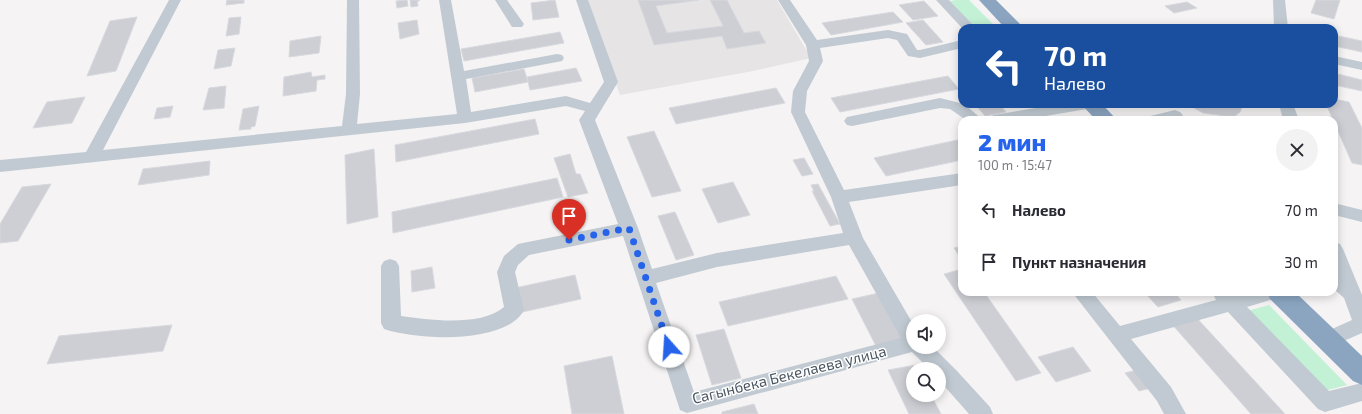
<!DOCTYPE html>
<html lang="ru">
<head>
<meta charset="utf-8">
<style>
  body { margin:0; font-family:"Exo 2",sans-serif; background:#f2f2f3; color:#2b2b33; height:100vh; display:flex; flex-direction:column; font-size:15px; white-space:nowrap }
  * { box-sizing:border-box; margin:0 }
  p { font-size:13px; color:#7c7c81 }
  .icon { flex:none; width:22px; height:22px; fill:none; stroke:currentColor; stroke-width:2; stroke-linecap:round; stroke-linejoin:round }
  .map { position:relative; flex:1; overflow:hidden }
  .details { position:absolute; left:958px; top:116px; width:380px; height:180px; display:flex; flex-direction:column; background:#fff; border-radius:12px; box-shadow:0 2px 10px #0003 }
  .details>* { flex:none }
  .guide { position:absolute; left:958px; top:24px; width:380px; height:84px; border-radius:12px; box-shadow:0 2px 10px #0003; background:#1a4fa0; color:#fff; overflow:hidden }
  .tools { position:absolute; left:906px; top:314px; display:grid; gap:8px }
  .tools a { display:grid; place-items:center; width:40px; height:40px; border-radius:50%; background:#fff; box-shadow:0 2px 10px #0003; font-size:20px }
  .pin { position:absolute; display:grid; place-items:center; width:34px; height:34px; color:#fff; margin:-41px -17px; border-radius:50% 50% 50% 0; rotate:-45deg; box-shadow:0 0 4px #0007 }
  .pin .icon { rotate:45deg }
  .me { position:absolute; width:44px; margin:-22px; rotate:341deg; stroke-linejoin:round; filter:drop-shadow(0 0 3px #0008) }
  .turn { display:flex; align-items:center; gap:14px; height:84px; padding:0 20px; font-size:18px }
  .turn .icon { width:52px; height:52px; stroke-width:2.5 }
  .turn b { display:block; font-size:28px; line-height:34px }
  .round { display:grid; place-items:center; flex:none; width:42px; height:42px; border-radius:21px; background:#f2f2f3 }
  .headline { display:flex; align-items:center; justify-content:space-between; height:68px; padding:0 20px }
  h1 { font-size:24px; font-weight:800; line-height:30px; color:#2563eb }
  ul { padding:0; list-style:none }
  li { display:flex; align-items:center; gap:12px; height:52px; padding:0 20px }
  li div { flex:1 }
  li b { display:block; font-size:15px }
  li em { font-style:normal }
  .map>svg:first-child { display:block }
  .education { fill:#e6e4e5 }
  .green { fill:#c3f1d5 }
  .building { fill:#cdcfd5; stroke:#d7d9de }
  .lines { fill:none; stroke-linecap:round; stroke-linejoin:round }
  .minor { fill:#c1cad2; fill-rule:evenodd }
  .highway { fill:#8ba5c1; fill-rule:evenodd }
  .route { stroke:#2563eb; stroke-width:7; stroke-dasharray:0 12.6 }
  .labels { text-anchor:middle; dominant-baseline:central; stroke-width:3; stroke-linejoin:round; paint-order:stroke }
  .street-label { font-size:15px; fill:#4a5661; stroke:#fff }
</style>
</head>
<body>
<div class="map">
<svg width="1362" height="414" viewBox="0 0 1362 414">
  <rect width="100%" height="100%" fill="#f5f3f3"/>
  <!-- education -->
  <path class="education" d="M585,0H777L811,58L753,71L620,95Z"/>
  <!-- green -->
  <path class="green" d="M956,0H969L997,28H975L950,1Z
    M1269,305L1347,385L1324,391L1247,311Z"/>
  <!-- building -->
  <path class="building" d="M227,0H244V3L226,5Z
    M407,0L408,6L397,8L396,1Z
    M410,0H420L417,2L418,6L411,7Z
    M555,0L559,17L533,20L531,3Z
    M638,0H699L656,6L667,33L723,26L710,0H727L744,33L759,31L766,43L727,49L722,36L654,45Z
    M1316,0H1340L1334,19L1311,13Z
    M924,1L938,16L913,20L899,5Z
    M1187,2L1197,8L1174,13L1165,6Z
    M893,12L903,22L831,35L822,23Z
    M137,17L116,71L87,76L110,21Z
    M241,17L239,34L226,36L229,18Z
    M417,20L419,34L400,39L398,23Z
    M923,20L943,42L926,45L906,23Z
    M560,32L564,43L464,61L461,49Z
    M1334,35L1362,41V52L1334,46Z
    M321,36L319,53L289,57L290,41Z
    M235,48L231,66L214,69L218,50Z
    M576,68L582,81L530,90L527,77Z
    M524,69L528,82L475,92L472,78Z
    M311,72L312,77L325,75V79L317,80L316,91L283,96L284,77Z
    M1334,73L1362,80V91L1334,85Z
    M948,76L959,89L840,112L831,98Z
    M226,86L224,108L203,110L209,88Z
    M776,88L785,103L676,124L669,108Z
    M85,97L72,123L33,128L47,102Z
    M1334,99L1349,102L1362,128V165L1352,163L1326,104H1334Z
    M975,104H999L1006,112L985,116Z
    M1187,104H1241L1242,107L1240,112L1235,116H1226L1203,113Z
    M173,106L170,117L154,119L157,108Z
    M259,106L255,126L251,127V129L239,130L243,109Z
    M535,119L539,134L396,162L395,145Z
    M654,131L681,191L652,197L627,137Z
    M962,139V160L886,176L874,158Z
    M374,149L378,217L347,224L345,155Z
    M570,154L576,174H580L588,193L568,197L554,158Z
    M804,158L813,174L802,176L793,160Z
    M210,161L209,175L138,185L143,169Z
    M557,178L563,197L393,233L392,212Z
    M733,182L750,215L718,223L702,189Z
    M51,184L18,241L0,243V224L22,187Z
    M818,184L840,224L830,226L812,191H814L811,185Z
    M675,212L694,255L676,260L658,216Z
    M962,246V260L954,248Z
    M432,267L435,288L412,292L411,271Z
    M962,269V292H984L1041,373L1016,381L944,274Z
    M575,275L581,299L518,313L515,288Z
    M836,276L848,299L728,326L719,302Z
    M1144,292H1174L1181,300L1158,307Z
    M879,293L904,340L876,346L852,299Z
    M1195,316L1285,414H1251L1170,322Z
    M172,325L163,351L47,364L59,336Z
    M724,329L741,378L712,385L696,335Z
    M1073,347L1091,371L1056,382L1038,357Z
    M612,356L624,414H572L564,366Z
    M916,365L918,369H913V395H931L941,414H909L888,370Z
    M1137,370L1151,388L1139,391L1125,373Z
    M754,404L758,414H722V412Z"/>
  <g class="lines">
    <!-- minor -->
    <path class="minor" d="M169,0H181L103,150L342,126L346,94L347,0H359L360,94L357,124L457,114L439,0H451L464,71L557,54L562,55L564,58L562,61L557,62L466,79L471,112L566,96L590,103L604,82L576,0H588L618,82L595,120L638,228L652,269L717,253L843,233L831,197L791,112L793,91L809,61L806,45L778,0H790L817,40L888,30L907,34L917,50H920L962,40V48L920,58L908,56L897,40L888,38L820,48L823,61L807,91L805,112L844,190L962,173V185L849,202L863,238L913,324V347H933L957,371L990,407L993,414H969L939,380V369H929L912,352L687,413L680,410L623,236L529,255L518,265L515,272L524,310C506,345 416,340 384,329L381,323V266L384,261L390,259L396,261L399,266L401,316C429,320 481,327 504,307L497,272L504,256L518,244L618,224L579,120L585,111L566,106L465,123L0,172V160L86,152ZM849,245L901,338L694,392L656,283L717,267Z
      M495,0H507L524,24L522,27H512Z
      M936,0H949L976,28H962Z
      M1273,0H1285L1288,28H1274Z
      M1334,56L1362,62V70L1334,64Z
      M940,98L964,104L983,120H966L950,109L940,108L852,126L847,125L844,121L847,117L852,116Z
      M1059,104H1094L1092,107L1087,109L1022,120H986L989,117L994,115Z
      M1279,104H1293L1299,120H1283Z
      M1175,110L1180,112L1183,115L1180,118L1143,120L1146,117Z
      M1334,203L1362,210V222L1334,215Z
      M1334,242L1340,244L1343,249L1362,295V333L1328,348L1321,346L1318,340L1321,334L1352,320L1344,298L1334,289Z
      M1072,292H1092L1120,326L1216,300L1212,292H1233L1235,295L1245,292H1282L1280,297L1247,307L1329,391L1362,383V401L1325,412L1318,409L1228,312L1131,339L1171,387L1186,414H1164L1157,401Z"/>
    <!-- highway -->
    <path class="highway" d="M979,0H996L1024,28H1005Z
      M1081,104H1102L1117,120H1096Z
      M1267,292H1295L1362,356V385L1353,381L1270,299Z"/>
  </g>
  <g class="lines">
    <!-- route -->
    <path class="route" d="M569,240L629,228L669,347"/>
  </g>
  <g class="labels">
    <!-- street labels -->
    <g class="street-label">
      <text transform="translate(789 374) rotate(-14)">Сагынбека Бекелаева улица</text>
    </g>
  </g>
</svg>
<div class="tools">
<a><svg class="icon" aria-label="sound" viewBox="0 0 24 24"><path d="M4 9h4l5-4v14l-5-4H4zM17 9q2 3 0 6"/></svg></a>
<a><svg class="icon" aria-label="search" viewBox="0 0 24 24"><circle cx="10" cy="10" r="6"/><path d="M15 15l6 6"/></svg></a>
</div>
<div class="pin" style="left:569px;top:240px;background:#d93025"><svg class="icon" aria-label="arrive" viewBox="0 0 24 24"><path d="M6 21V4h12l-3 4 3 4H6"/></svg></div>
<svg class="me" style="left:669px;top:347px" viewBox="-20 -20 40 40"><circle r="19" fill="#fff"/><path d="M0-13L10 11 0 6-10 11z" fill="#2563eb"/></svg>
<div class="guide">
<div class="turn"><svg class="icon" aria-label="left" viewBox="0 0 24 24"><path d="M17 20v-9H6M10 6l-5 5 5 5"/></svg><div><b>70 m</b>Налево</div></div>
</div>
<section class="details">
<div class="headline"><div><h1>2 мин</h1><p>100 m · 15:47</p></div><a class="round"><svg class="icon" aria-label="close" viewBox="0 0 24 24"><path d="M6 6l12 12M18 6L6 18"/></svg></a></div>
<ul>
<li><svg class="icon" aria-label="left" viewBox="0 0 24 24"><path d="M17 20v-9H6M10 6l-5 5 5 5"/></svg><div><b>Налево</b></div><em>70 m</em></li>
<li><svg class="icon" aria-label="arrive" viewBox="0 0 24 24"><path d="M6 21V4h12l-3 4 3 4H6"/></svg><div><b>Пункт назначения</b></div><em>30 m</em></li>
</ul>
</section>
</div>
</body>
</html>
